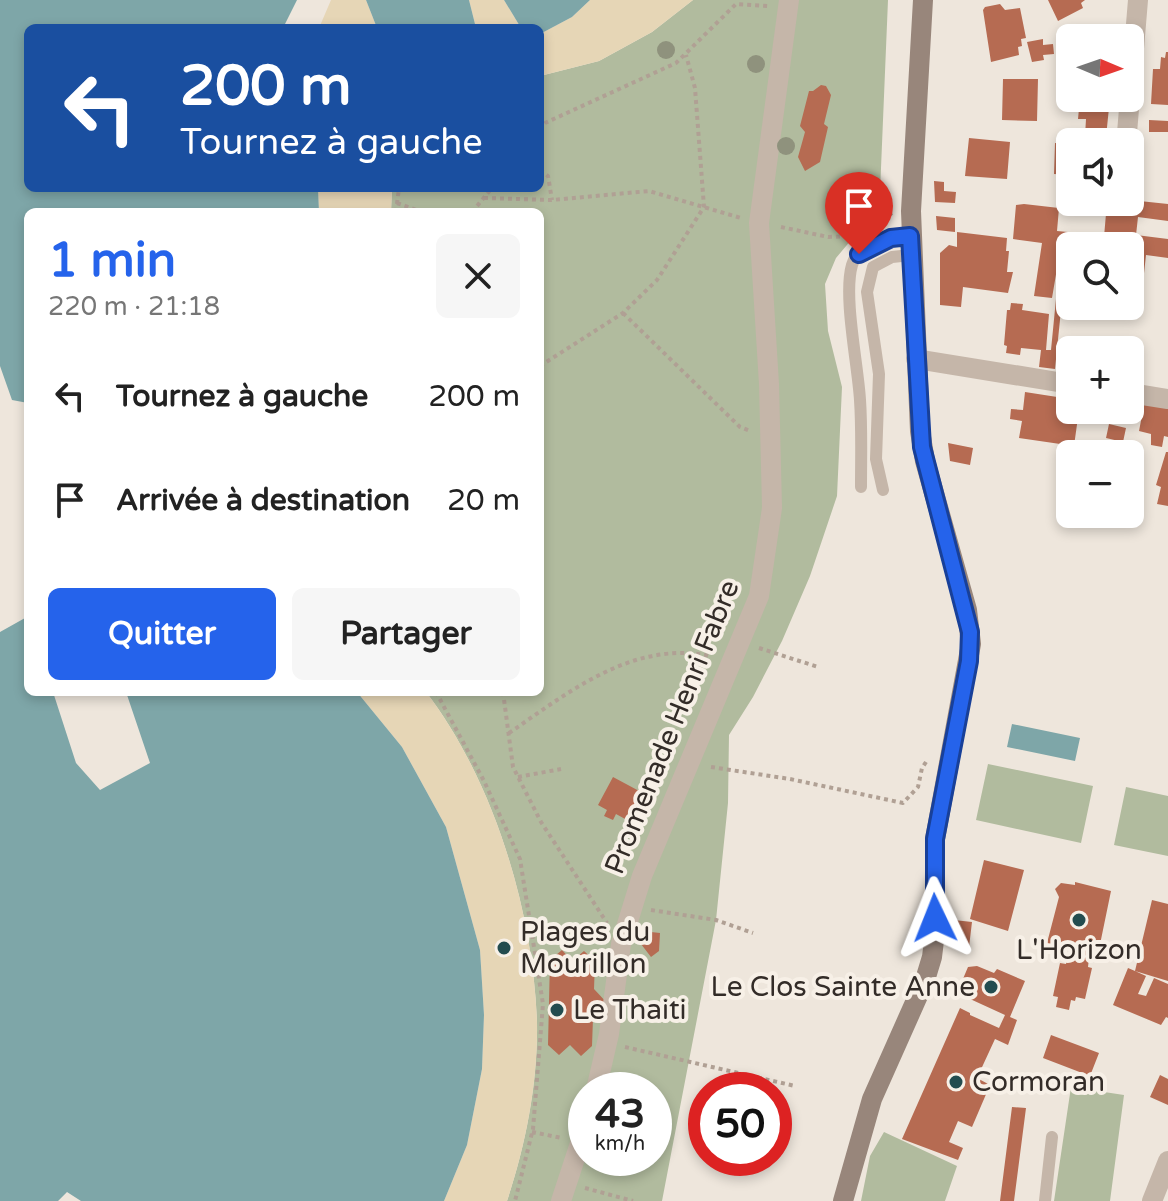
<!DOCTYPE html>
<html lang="fr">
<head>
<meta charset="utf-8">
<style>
  body { margin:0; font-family:"Varela Round",sans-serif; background:#f6f6f6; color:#222; height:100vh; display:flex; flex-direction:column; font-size:30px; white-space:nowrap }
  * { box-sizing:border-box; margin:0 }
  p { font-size:26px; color:#767676 }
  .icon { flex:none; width:44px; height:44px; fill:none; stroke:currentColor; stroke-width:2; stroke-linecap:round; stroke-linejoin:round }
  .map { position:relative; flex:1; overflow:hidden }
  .details { position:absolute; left:24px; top:208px; width:520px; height:488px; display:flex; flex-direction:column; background:#fff; border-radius:12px; box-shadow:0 4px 12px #0003 }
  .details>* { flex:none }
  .top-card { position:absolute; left:24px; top:24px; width:520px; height:168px; border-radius:12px; box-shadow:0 4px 12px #0003; background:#1a4fa0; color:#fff; overflow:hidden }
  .needle { width:52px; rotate:92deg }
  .buttons { position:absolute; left:1056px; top:24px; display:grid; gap:16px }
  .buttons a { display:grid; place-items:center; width:88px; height:88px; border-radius:12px; background:#fff; box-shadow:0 4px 12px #0003; font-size:40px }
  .speed { position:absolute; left:568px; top:1072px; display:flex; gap:16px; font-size:40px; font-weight:700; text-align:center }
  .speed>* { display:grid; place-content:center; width:104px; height:104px; border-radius:50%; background:#fff; box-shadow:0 4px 12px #0003; line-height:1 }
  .speed small { font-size:20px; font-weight:400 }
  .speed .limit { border:12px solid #d22; background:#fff; color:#111 }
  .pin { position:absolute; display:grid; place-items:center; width:68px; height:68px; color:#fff; margin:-82px -34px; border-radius:50% 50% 50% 0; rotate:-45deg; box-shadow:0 0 8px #0007 }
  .pin .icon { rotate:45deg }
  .me { position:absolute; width:88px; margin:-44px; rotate:358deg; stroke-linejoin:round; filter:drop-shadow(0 0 6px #0008) }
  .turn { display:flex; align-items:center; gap:28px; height:168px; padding:0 24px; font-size:36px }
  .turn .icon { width:104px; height:104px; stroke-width:2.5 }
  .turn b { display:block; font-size:56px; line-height:68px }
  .round { display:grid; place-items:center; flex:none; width:84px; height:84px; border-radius:12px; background:#f6f6f6 }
  .head { display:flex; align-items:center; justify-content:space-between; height:136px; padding:0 24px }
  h1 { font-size:48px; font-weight:700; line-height:60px; color:#2563eb }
  .button { display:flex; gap:16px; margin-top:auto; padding:16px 24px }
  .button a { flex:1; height:92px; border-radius:12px; background:#2563eb; color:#fff; font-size:32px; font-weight:700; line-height:92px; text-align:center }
  .button a+a { background:#f6f6f6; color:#222 }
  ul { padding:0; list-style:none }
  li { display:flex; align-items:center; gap:24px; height:104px; padding:0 24px }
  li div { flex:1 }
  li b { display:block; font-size:30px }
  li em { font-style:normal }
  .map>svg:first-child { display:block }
  .green { fill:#b1bb9e; fill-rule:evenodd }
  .sand { fill:#e6d6b6 }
  .water { fill:#7ea6a8 }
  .building { fill:#b66b52 }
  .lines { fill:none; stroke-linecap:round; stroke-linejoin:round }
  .path { stroke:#b0a094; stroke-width:4; stroke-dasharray:4 4; stroke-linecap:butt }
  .lane { stroke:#c5b6a9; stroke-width:12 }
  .street { stroke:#c5b6a9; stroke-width:20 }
  .secondary { stroke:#98867b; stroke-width:20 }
  .tree { fill:#8f927d }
  .route-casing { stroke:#184099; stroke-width:20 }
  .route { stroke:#2563eb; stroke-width:14 }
  .poi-dot { fill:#234c4f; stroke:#f7f0e7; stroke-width:3 }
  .labels { text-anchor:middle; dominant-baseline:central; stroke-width:8; stroke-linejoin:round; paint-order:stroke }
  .street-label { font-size:28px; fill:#332c28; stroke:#f7f0e7 }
  .poi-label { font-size:28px; fill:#332c28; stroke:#f7f0e7; text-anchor:start }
</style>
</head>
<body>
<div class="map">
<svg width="1168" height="1201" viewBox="0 0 1168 1201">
  <rect width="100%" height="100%" fill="#eee6dc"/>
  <!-- green -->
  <path class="green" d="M693,0H888L879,216L857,233L836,258L825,284L828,331L842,387L837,496L810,576L782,641L753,697L729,735L728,803L716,920L662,1201H507C526,1144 538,1082 537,1022C533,910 494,781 426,692H540V212H391L392,188H540V76L599,61L652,32ZM586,1090H654V1158H586Z
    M988,764L1093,786L1081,843L976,820Z
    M1126,787L1168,796V856L1114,845Z
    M1071,1087L1124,1095L1110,1201H1054Z
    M884,1132L957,1166L945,1201H861L870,1156Z"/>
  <!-- sand -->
  <path class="sand" d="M331,0H366L377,28H319Z
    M469,0H504L521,28H476Z
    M590,0H693L652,32L599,61L540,76V34L572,17Z
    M318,188H392L391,212H319Z
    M357,692H426C494,781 533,910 537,1022C538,1082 526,1144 507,1201H444L467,1145L482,1069L484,1015L480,950L446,827L402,747Z"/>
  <!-- water -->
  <path class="water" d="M0,0H297L283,28H28V188H318L319,212H28V403L12,400L0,366Z
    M366,0H469L476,28H377Z
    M504,0H590L572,17L540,34V28H521Z
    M25,618L28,625V692H53L76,763L100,790L150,763L126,692H357L402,747L446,827L480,950L484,1015L482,1069L467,1145L444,1201H81L67,1192L58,1201H0V632Z
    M1012,724L1080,738L1075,761L1007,747Z"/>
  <!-- building -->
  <path class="building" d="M1048,0H1085L1081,3L1083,8L1058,21Z
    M1000,4L1005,10L1020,8L1026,38L1021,39L1022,46L1018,47L1019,55L991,62L983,10L985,7Z
    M1043,39V45L1053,44L1054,54L1043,55L1044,60L1032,62L1027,42Z
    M1166,52H1168V105L1151,104L1153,69H1160L1161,57L1165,58Z
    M1003,79H1038L1037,121L1002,120Z
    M821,85L826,86L831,95L824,124L828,127L820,162L805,171L798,157L805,132L800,126L809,91H813Z
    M1080,98H1110L1106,137L1085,136L1086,119H1078Z
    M1149,120L1168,121V132H1149Z
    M969,138L1010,142L1007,179L965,176Z
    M1055,143L1070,144V175L1054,174Z
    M934,181L944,182V191L956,192L955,203L935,202Z
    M1130,200L1168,204V221L1138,217L1136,235L1168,239V258L1146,255L1140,310L1130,308V253L1134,254L1136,240L1104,237L1107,202Z
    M1024,204L1059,208L1057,231L1068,232L1066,246L1061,245L1052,298L1034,296L1042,243L1013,239L1016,205Z
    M936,216L955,218V232L937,230Z
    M957,232L1007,238L1006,251H1009L1007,272H1013L1008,293L963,287L961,307L940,305V253L949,245L957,247Z
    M1056,299L1062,300L1055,369L1039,367L1041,350L1021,348L1020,355L1006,353L1007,346L1004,345L1007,310H1010L1011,303L1023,304L1022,310L1049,314L1046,350H1051Z
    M1025,392L1070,399V410H1079L1074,446L1019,438L1022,421L1010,419L1011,409L1023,410Z
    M1145,400L1168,405V437L1164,436L1162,447L1151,445V434L1139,431Z
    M1109,424L1126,428L1123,442L1106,438Z
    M948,443L973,448L970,465L950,461Z
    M1166,452H1168V506L1157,504L1161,487L1156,485Z
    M613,777L641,792L627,820L616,814L613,820L604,816L607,810L598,805Z
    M984,860L1024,870L1008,931L970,919Z
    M1075,882L1111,891L1097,959L1047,943L1059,897L1055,889L1061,883L1075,885Z
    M1152,900L1168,904V981L1135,971L1146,976L1138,994L1146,996L1154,978L1168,984V1018L1166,1017L1161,1025L1113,1005L1128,968L1135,971Z
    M954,920L972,922L969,947L951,945Z
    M642,931L660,933L659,951L651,957L641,944Z
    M562,950L572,961L584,951L595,961L594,989L608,1004L593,1018L592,1046L581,1056L570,1045L559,1055L548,1045L550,960Z
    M1068,954L1089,958L1088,967L1092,968L1085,999L1076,997L1075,1001L1071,1000L1069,1010L1056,1007L1058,997L1053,996L1060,963L1066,964Z
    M977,966L994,973L997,969L1025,981L1010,1017L1017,1020L1008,1045L995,1039L977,1078L990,1085L972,1127L958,1121L949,1142L963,1148L958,1160L902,1139L960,1008L970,1013V1015L999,1028L1005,1015L957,993L968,967Z
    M1051,1035L1099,1053L1090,1076L1043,1058Z
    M1160,1075L1168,1079V1105L1150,1097Z
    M1012,1107L1026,1108L1014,1201H1000Z"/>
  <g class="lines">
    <!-- path -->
    <path class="path" d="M540,130L545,123L676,63L736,4L769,6
      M540,170L548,176L552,200
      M484,198L552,200L649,191L741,218
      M397,203L422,212
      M396,212L399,188
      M472,212L492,188
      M876,223L892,213
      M781,227L828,237L851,236
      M623,313L740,427L750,431
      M540,366L623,313L657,280L704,207L695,88L686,55
      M759,648L818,667
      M436,692L484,781L520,859L543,1004L533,1129L515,1201
      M503,692L513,767L541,822L607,923
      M509,733C569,692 633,640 710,656
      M711,767L790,779L903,803L918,787L922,768L928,759
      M518,777L561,769
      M651,910L716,920L753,933
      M625,1047L795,1086
      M532,1132L562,1138
      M585,1188L633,1201"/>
    <!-- lane -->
    <path class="lane" d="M861,487C861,458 862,429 860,400C858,365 843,296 852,265C858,243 892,238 910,236
      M883,490L876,459L879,374L867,292L873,267L892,257L911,255
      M1045,1201L1052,1137"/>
    <!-- street -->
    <path class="street" d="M1127,133L1138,0
      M916,359L1070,384
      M1130,393L1168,399
      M596,1090L609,1034L621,944L642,876L759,596L772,508L769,384L759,223L789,0
      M561,1201L586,1125
      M1152,1201L1168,1161"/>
    <!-- secondary -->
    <path class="secondary" d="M843,1201L872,1099L925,980L932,957L935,932V839L971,644L967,610L925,461L920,431L911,211L923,0"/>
  </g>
  <!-- trees -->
  <g class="tree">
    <circle cx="666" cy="50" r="9"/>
    <circle cx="756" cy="64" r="9"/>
    <circle cx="786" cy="146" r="9"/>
  </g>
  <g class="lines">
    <defs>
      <path id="route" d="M859,254L891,238L910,236L922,447L970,632L969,661L935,839V918"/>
    </defs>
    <!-- route casing -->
    <use href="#route" class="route-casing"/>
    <!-- route -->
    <use href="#route" class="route"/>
  </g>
  <!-- markers -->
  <g class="poi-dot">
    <circle cx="1079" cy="920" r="8"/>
    <circle cx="504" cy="948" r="8"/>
    <circle cx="991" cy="987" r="8"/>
    <circle cx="557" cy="1010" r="8"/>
    <circle cx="956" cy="1082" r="8"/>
  </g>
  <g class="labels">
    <!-- street labels -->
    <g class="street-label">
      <text transform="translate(672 727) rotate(-68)">Promenade Henri Fabre</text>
    </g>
    <!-- poi labels -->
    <g class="poi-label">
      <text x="520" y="932">Plages du<tspan x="520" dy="32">Mourillon</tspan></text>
      <text x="1079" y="950" text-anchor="middle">L'Horizon</text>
      <text x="975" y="987" text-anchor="end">Le Clos Sainte Anne</text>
      <text x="573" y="1010">Le Thaiti</text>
      <text x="972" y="1082">Cormoran</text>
    </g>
  </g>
</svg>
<div class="buttons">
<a><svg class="needle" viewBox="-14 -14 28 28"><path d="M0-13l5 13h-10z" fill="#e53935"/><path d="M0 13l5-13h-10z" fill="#767676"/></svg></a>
<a><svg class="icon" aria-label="sound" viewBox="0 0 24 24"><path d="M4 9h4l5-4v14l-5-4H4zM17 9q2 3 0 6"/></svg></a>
<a><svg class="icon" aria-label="search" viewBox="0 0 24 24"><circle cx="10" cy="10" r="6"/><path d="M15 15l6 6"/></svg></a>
<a>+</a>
<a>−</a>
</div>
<div class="speed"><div>43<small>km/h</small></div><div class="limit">50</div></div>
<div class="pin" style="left:859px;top:254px;background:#d93025"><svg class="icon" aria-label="arrive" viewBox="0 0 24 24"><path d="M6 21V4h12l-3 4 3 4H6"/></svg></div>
<svg class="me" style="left:935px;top:918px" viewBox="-20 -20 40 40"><path d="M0-17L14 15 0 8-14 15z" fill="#2563eb" stroke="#fff" stroke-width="4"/></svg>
<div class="top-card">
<div class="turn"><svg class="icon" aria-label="left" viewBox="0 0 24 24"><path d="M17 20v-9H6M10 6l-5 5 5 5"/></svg><div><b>200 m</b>Tournez à gauche</div></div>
</div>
<section class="details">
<div class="head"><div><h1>1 min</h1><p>220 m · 21:18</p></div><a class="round"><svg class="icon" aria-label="close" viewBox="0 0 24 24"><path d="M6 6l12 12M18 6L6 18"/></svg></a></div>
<ul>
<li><svg class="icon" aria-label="left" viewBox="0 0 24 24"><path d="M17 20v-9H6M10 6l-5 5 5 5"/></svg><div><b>Tournez à gauche</b></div><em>200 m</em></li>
<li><svg class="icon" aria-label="arrive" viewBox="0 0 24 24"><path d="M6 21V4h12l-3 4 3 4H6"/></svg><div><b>Arrivée à destination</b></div><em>20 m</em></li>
</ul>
<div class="button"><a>Quitter</a><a>Partager</a></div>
</section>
</div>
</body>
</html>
